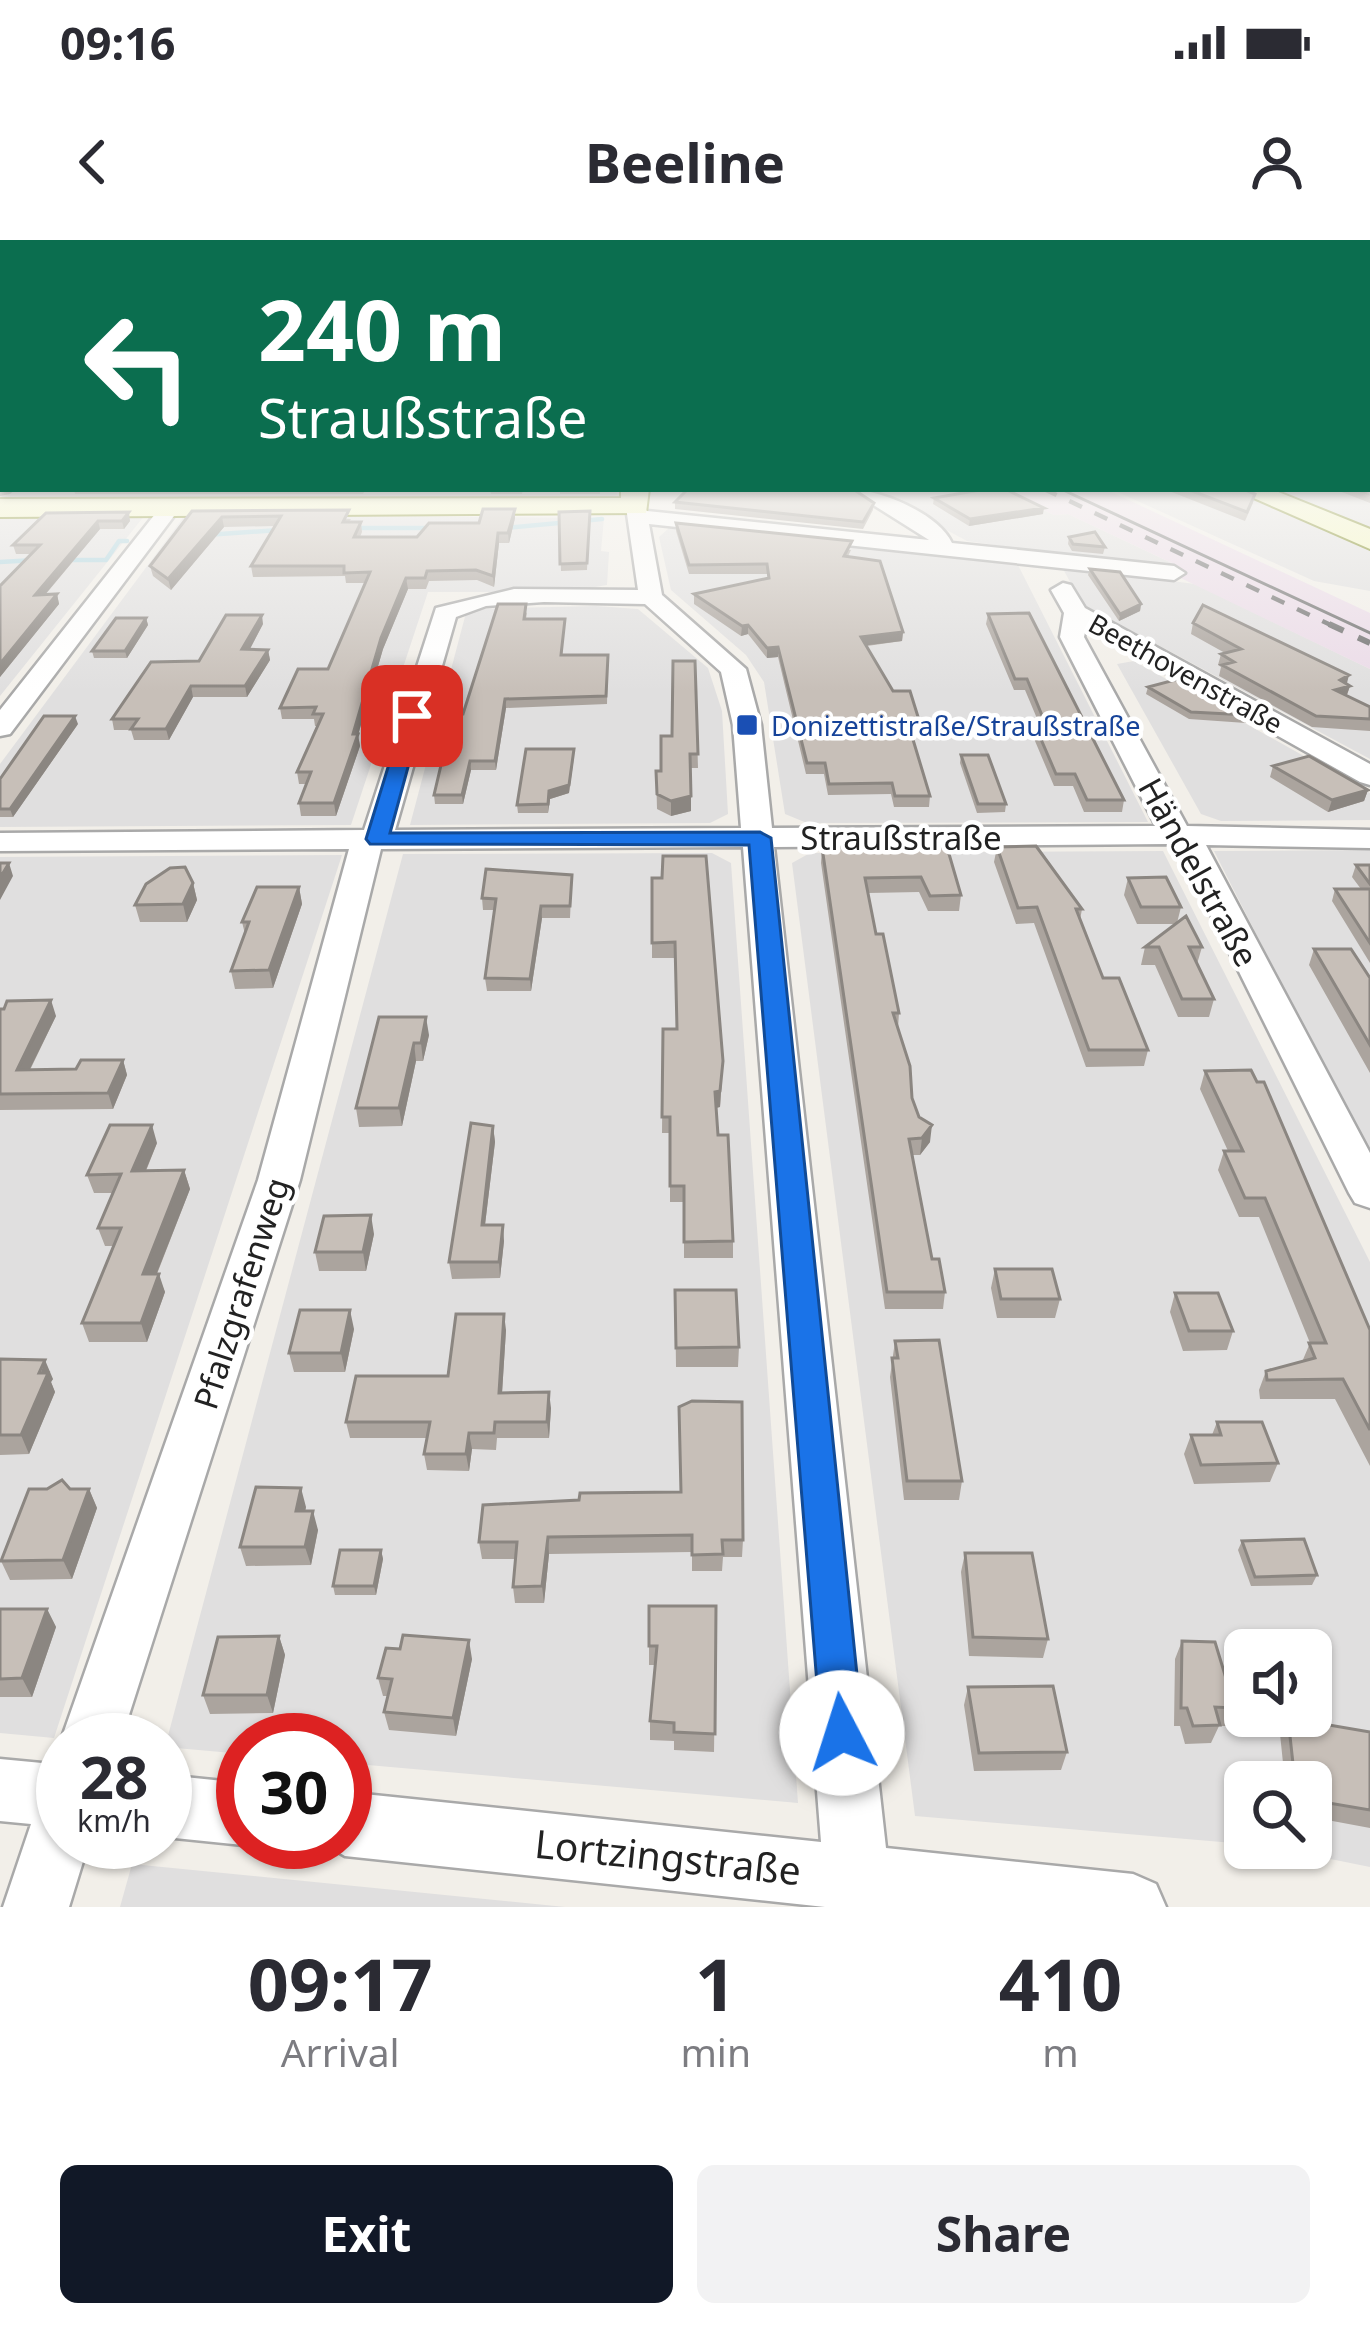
<!DOCTYPE html>
<html lang="en">
<head>
<meta charset="utf-8">
<style>
  body { margin:0; font-family:"Noto Sans",sans-serif; background:#f2f2f3; color:#2b2b33; height:100vh; display:flex; flex-direction:column; font-size:45px; white-space:nowrap }
  * { box-sizing:border-box; margin:0 }
  p { font-size:39px; color:#7c7c81 }
  .icon { flex:none; width:66px; height:66px; fill:none; stroke:currentColor; stroke-width:2; stroke-linecap:round; stroke-linejoin:round }
  .map { position:relative; height:1667px; overflow:hidden }
  .details { display:flex; flex-direction:column; background:#fff; flex:1 }
  .details>* { flex:none }
  .hud { position:absolute; left:0px; top:0px; width:1371px; height:252px; box-shadow:0 3px 9px #0004; background:#0b6e4f; color:#fff; overflow:hidden }
  .buttons { position:absolute; left:1224px; top:1389px; display:grid; gap:24px }
  .buttons a { display:grid; place-items:center; width:108px; height:108px; border-radius:18px; background:#fff; box-shadow:0 3px 9px #0004; font-size:60px }
  .speed { position:absolute; left:36px; top:1473px; display:flex; gap:24px; font-size:60px; font-weight:700; text-align:center }
  .speed>* { display:grid; place-content:center; width:156px; height:156px; border-radius:50%; background:#fff; box-shadow:0 3px 9px #0004; line-height:1 }
  .speed small { font-size:30px; font-weight:400 }
  .speed .limit { border:18px solid #d22; background:#fff; color:#111 }
  .pin { position:absolute; display:grid; place-items:center; width:102px; height:102px; color:#fff; margin:-51px; border-radius:24px; box-shadow:0 6px 18px #0006 }
  .me { position:absolute; width:132px; margin:-66px; rotate:355deg; stroke-linejoin:round; filter:drop-shadow(0 0 9px #0008) }
  .turn { display:flex; align-items:center; gap:42px; height:252px; padding:0 60px; font-size:54px }
  .turn .icon { width:156px; height:156px; stroke-width:2.5 }
  .turn b { display:block; font-size:84px; line-height:102px }
  .eta { display:flex; justify-content:space-evenly; align-items:center; height:204px; text-align:center }
  .eta b { font-size:72px; font-weight:700; line-height:84px }
  .action { display:flex; gap:24px; margin-top:auto; padding:24px 60px }
  .action a { flex:1; height:138px; border-radius:18px; background:#111827; color:#fff; font-size:48px; font-weight:700; line-height:138px; text-align:center }
  .action a+a { background:#f2f2f3; color:#2b2b33 }
  .status { display:flex; justify-content:space-between; align-items:center; height:84px; padding:0 60px; background:#fff; direction:ltr }
  .status svg { height:33px; fill:currentColor }
  header { display:flex; justify-content:space-between; align-items:center; height:156px; padding:0 60px; background:#fff; font-size:54px; font-weight:700 }
  .map>svg:first-child { display:block }
  .residential { fill:#e0dfdf; fill-rule:evenodd }
  .industrial { fill:#ebdbe8 }
  .lines { fill:none; stroke-linecap:round; stroke-linejoin:round }
  .stream { stroke:#aad3df; stroke-width:4.5 }
  .street-casing { stroke:#a9a9a9; stroke-width:5 }
  .secondary-casing { stroke:#707d05; stroke-width:4 }
  .street { fill:#fff; fill-rule:evenodd }
  .secondary { fill:#f7fabf; fill-rule:evenodd }
  .tram { stroke:#707070; stroke-width:3 }
  .rail-far1 { stroke:#707070; stroke-width:4.5; stroke-dasharray:14 14; stroke-linecap:butt }
  .rail { stroke:#707070; stroke-width:6; stroke-dasharray:16 16; stroke-linecap:butt }
  .wall { fill:#aba49e }
  .shaded-wall { fill:#8b8681 }
  .building { fill:#c7bfb8; stroke:#8b8681; stroke-width:3 }
  .route { fill:#1a73e8; stroke:#114b97; stroke-width:3 }
  .transit-dot { fill:#1a4fb4; stroke:#fff; stroke-width:4.5 }
  .labels { text-anchor:middle; dominant-baseline:central; stroke-width:9; stroke-linejoin:round; paint-order:stroke }
  .far-street-label { font-size:27px; fill:#222; stroke:#fff }
  .far-transit-label { font-size:27px; fill:#164399; stroke:#fff; text-anchor:start }
  .street-label { font-size:33px; fill:#222; stroke:#fff }
  .near-street-label { font-size:39px; fill:#222; stroke:#fff }
</style>
</head>
<body>
<div class="status"><b>09:16</b><svg viewBox="0 0 49 12"><path d="M0 12V9h3v3zM5 12V6h3v6zM10 12V3h3v9zM15 12V0h3v12zM26 1h20v11H26zM47 4h2v5h-2z"/></svg></div>
<header><svg class="icon" aria-label="back" viewBox="0 0 24 24"><path d="M15 5l-7 7 7 7"/></svg>Beeline<svg class="icon" aria-label="person" viewBox="0 0 24 24"><circle cx="12" cy="8" r="4"/><path d="M4 21q1-7 8-7t8 7"/></svg></header>
<div class="map">
<svg width="1370" height="1667" viewBox="0 0 1370 1667">
  <rect width="100%" height="100%" fill="#f2efe9"/>
  <!-- residential -->
  <path class="residential" d="M1370,218V290L1269,249H1368Z
    M5,249H616L617,255L600,261L7,260L0,256Z
    M870,249H1000L1054,275L1068,274L1176,325L1162,329L967,301Z
    M1111,249H1227L1370,308V351L1314,341Z
    M145,275L0,456V276Z
    M185,275L604,278L601,311L609,312L607,345L565,352H428L351,585L0,587V524Z
    M670,287L1018,325L1148,582L807,583L785,574L764,442L746,415L671,350L659,297Z
    M1062,327L1195,344L1370,429V519L1082,364Z
    M596,366L638,369L708,428L722,471L728,574L710,583L410,585L467,369Z
    M1134,421L1370,553V580L1221,581L1201,574L1117,424Z
    M1370,610V918L1214,611Z
    M1163,611L1370,1022V1627L1276,1608H1311V1542H1245V1604L915,1576L792,623L810,613ZM1245,1410H1311V1476H1245Z
    M712,613L731,623L798,1563L345,1523V1500H243V1514L165,1507L403,614Z
    M342,615L54,1498L0,1493V617Z
    M132,1624L565,1667H120Z"/>
  <!-- industrial -->
  <path class="industrial" d="M1000,249H1105L1370,373V429L1162,329L1174,324L1068,274L1054,275Z"/>
  <g class="lines">
    <!-- stream -->
    <path class="stream" d="M350,288H435
      M506,288L602,279
      M206,295L279,290
      M64,320H106L119,301H127
      M0,322L35,320"/>
    <defs>
      <path id="street" d="M3,228V242L0,243V229Z
        M848,249C879,249 938,273 952,303L1174,326L1185,333L1174,340L649,284L662,355L746,429L761,485L772,588L1156,586L1060,397L1064,373L1051,350L1063,343L1071,345L1085,368L1370,524V545L1360,542L1086,388L1084,397L1187,586L1370,590V608L1206,605L1370,913V968L1355,963L1349,953L1181,615L1168,604L774,607L886,1608L1133,1634L1156,1644L1166,1667H825L345,1616L321,1602H345V1552L821,1602L743,607L381,609L300,940L121,1500H63V1505L61,1500L258,940L349,609L0,611V593L364,590L436,368L514,349L638,350L626,267L636,261L647,271L929,300ZM544,362L645,364L721,432L733,485L741,588L395,590L456,377L486,366Z
        M163,264L180,268L10,494L0,496V470Z
        M0,1519L63,1525V1602H89L69,1667H3L31,1584L0,1581Z
        M165,1535L243,1543V1602H251L243,1605L165,1597Z"/>
      <path id="secondary" d="M621,249H649L646,273L0,277V259L621,258Z
        M1233,249H1271L1370,289V309Z"/>
    </defs>
    <!-- street casing -->
    <use href="#street" class="street-casing"/>
    <!-- secondary casing -->
    <use href="#secondary" class="secondary-casing"/>
    <!-- street -->
    <use href="#street" class="street"/>
    <!-- secondary -->
    <use href="#secondary" class="secondary"/>
    <!-- tram -->
    <path class="tram" d="M1061,249L1370,393"/>
    <!-- rail-far1 -->
    <path class="rail-far1" d="M1044,249L1335,387"/>
    <!-- rail -->
    <path class="rail" d="M1329,384L1370,403"/>
  </g>
  <!-- wall -->
  <path class="wall" d="M1370,218V263L1334,249H1368Z
    M74,249H366L363,254H75Z
    M490,249H523L522,254H491Z
    M560,249H600V254H560Z
    M666,249H853L874,263L873,270L863,289L675,269V262L686,251Z
    M1164,249H1243L1253,263L1245,281Z
    M934,258L1043,274L969,286L933,264Z
    M515,269V278L509,303H499L494,347L477,340L429,341L426,349H408L383,409L358,495L360,506L336,576H301L299,563L306,544H299L297,532L318,486H315L314,479H282L280,468L328,429L366,343H346L345,336L253,337L251,326L275,286L224,287L171,350L153,336L150,326L192,271L351,279L349,282H361L362,292L360,297H417L479,283Z
    M590,271L587,330L561,331L559,272Z
    M46,273L130,281L124,289H100L45,355L57,354L59,364L0,437V346L32,314H16L13,305Z
    M676,283L851,310L848,316L903,392L902,401L867,406L917,490L911,492L930,556L929,567H894L891,554L828,555L824,534H806L778,417L767,418L748,394L741,396L694,364V354L768,338L767,334H689L676,291Z
    M1069,297L1105,307L1103,314L1072,311L1068,304Z
    M1090,329L1141,364L1140,371L1119,381L1088,335Z
    M527,372L526,379H565L562,415H608L607,464L506,468L496,530H471L463,564H435L434,555L463,474Z
    M988,374L1124,560L1122,572H1084L1073,546H1054L1035,501L1037,490L1041,488L1025,450H1014L986,384Z
    M146,378L148,385L127,418H94L92,411Z
    M1193,383L1350,446L1347,455L1370,467V491L1312,487L1219,436L1221,427L1218,425L1221,414L1225,413L1191,394Z
    M263,384L250,409L268,410L270,420L247,457H193L169,500H134L131,490H114L112,479L199,421Z
    M695,421L698,528H690L691,571L671,576L657,569L656,531H661Z
    M1148,447L1248,475L1246,483L1189,479L1146,454Z
    M78,484L13,577H0V539Z
    M961,515L1006,564L1005,572L977,573L960,523Z
    M574,517L569,553L550,559L548,573H518L517,565Z
    M1273,526L1368,550L1364,561L1328,572L1270,537Z
    M822,607H947L961,655L959,671H928L919,652L868,653L876,694L899,773L898,788L912,858L930,902L920,915H913L932,1019L945,1052L943,1069H885L821,623Z
    M997,607L1082,669L1080,680L1103,738L1148,810L1144,826L1086,827L1034,683L1016,684L994,622Z
    M1356,625H1370V723L1332,661L1335,649H1361L1352,637Z
    M572,635L570,678H542L531,751H487L485,738L494,670H483L482,658Z
    M652,638L723,821L720,867L716,868L718,895L733,1001V1018H684V962H670V893H662L663,789H677V755L675,718H652Z
    M1128,638L1181,667L1177,683L1202,707L1197,724L1214,759L1209,777H1178L1155,725H1141L1145,707L1176,684H1137L1124,655Z
    M193,643L197,660L187,682H140L135,665Z
    M299,647L302,664L273,748L235,749L231,731L245,694L242,682Z
    M1314,709L1370,738V833L1309,725Z
    M0,769L56,776L30,830L76,829L123,820L127,835L113,869L0,870Z
    M379,777L429,795L423,821H416L402,886L359,887L356,868Z
    M1205,831L1370,1090V1226L1335,1159H1260L1259,1150L1266,1131L1302,1122L1310,1103L1259,977H1239L1218,930L1224,911H1228L1200,849Z
    M493,886L495,902L485,985L504,1001L500,1038L452,1039L449,1022Z
    M157,903L146,931L184,930L190,949L157,1034L165,1052L147,1102H89L82,1083L113,1006H105L98,988L113,953H94L87,935Z
    M374,994L366,1031H319L315,1012Z
    M995,1029L1060,1059L1055,1078H997L991,1048Z
    M675,1050L739,1107L738,1127H676Z
    M1175,1053L1233,1091L1227,1110L1183,1111L1170,1072Z
    M354,1089L345,1132H294L289,1113Z
    M506,1090L502,1153L551,1168L549,1198H497L496,1210L472,1209L469,1231L427,1230L424,1214L427,1198H350L346,1182L448,1136Z
    M895,1101L962,1241L959,1260H904L890,1137Z
    M0,1119L53,1139L51,1142L55,1152L29,1214L0,1215Z
    M1217,1182L1278,1223L1270,1242L1194,1244L1184,1214L1191,1195H1212Z
    M70,1249H89L97,1268L72,1339L10,1340L1,1321Z
    M483,1265L743,1300L742,1317H723L722,1331H692V1312L549,1314L544,1363H515L513,1347L515,1319H482L479,1302Z
    M306,1267L305,1271L318,1290L311,1325L246,1326L240,1307Z
    M1242,1301L1317,1335L1312,1345L1251,1346L1238,1310Z
    M381,1310L383,1319L376,1355H335L333,1346Z
    M965,1313L1048,1399L1043,1418L969,1416L961,1332Z
    M649,1366H716L714,1512L674,1510V1501L650,1500V1481L655,1425H649Z
    M0,1369H47L56,1387L32,1457H0Z
    M279,1396L285,1415L273,1473L210,1474L203,1455Z
    M1182,1401L1235,1468L1227,1486H1219L1211,1503L1185,1504L1180,1486H1174L1175,1419Z
    M400,1409L472,1419L456,1496L389,1490L384,1472L388,1456H383L378,1438Z
    M968,1447L1067,1512L1061,1530L974,1531L964,1465Z
    M1288,1478L1370,1492V1588L1311,1577V1542H1285L1280,1494Z"/>
  <!-- shaded-wall -->
  <path class="shaded-wall" d="M0,248L3,249H16L10,254L0,256Z
    M1044,268L1043,274L969,286L970,279Z
    M515,269V278L509,303L508,293Z
    M129,272L130,281L124,289L122,281Z
    M222,277L224,287L171,350L168,339Z
    M98,281L100,289L37,364L35,355Z
    M498,293L499,303L494,347L493,336Z
    M406,338L408,349L383,409L358,495L360,506L336,576L334,563L381,398Z
    M57,354L59,364L0,437V424Z
    M1141,364L1140,371L1119,381L1120,374Z
    M262,375L263,384L244,420L242,409Z
    M146,378L148,385L127,418L125,411Z
    M748,385V394L741,396L742,386Z
    M903,392L902,401L861,406V397Z
    M778,407V417L767,418V408Z
    M268,410L270,420L247,457L245,446Z
    M1349,435L1346,447L1350,446L1346,457L1332,461L1340,440Z
    M191,446L193,457L169,500L166,489Z
    M505,459L506,468L496,530L495,521Z
    M75,476L78,484L13,577L10,569Z
    M919,480L917,490L907,493L908,483Z
    M574,509L569,553L550,559L548,573L549,551Z
    M470,521L471,530L463,564L462,555Z
    M1368,550L1364,561L1328,572L1332,560Z
    M691,556V571L671,576V561Z
    M9,623L13,636L0,660V638Z
    M193,643L197,660L187,682L183,664Z
    M299,647L302,664L273,748L269,730Z
    M541,666L542,678L531,751L530,739Z
    M51,760L56,776L22,845L17,830Z
    M426,777L429,795L423,821L421,803Z
    M414,803L416,821L402,886L399,868Z
    M123,820L127,835L113,869L108,853Z
    M723,821L720,867L715,868V852Z
    M152,885L157,903L138,949L132,931Z
    M932,885L930,902L920,915L922,898Z
    M493,886L495,902L483,1001L482,985Z
    M184,930L190,949L149,1053L143,1034Z
    M371,975L374,994L366,1031L363,1012Z
    M503,985L504,1001L500,1038L499,1022Z
    M159,1034L165,1052L147,1102L141,1083Z
    M350,1070L354,1089L345,1132L341,1113Z
    M504,1074L506,1090L501,1169L499,1153Z
    M45,1120L53,1139L51,1142L55,1152L29,1214L21,1195Z
    M549,1152L551,1168L549,1198L547,1182Z
    M469,1193L472,1209L469,1231L466,1214Z
    M301,1248L306,1267L301,1290L296,1271Z
    M89,1249L97,1268L72,1339L63,1320Z
    M313,1271L318,1290L311,1325L305,1307Z
    M548,1297L549,1314L544,1363L542,1346Z
    M381,1310L383,1319L376,1355L374,1346Z
    M47,1369L56,1387L32,1457L22,1438Z
    M279,1396L285,1415L273,1473L267,1455Z
    M469,1400L472,1419L456,1496L453,1478Z"/>
  <!-- building -->
  <path class="building" d="M1368,218H1370V254L1358,249H1368Z
    M688,249H853L874,263L863,282L675,262Z
    M986,249H1005L1044,268L970,279L934,258Z
    M1187,249H1243L1255,254L1247,272Z
    M483,269H515L508,293H498L493,336L476,330L427,331L425,338H406L381,398L353,494H358L334,563H299L311,532H297L323,474H313L316,467L280,468L298,429H328L370,332L344,333V326H251L281,276L222,277L168,339L150,326L192,271L349,270L343,282H361L354,297H417L429,283H479Z
    M590,271L587,323L560,324L559,272Z
    M129,272L122,281H98L35,355L57,354L0,424V346L40,305H13L46,273Z
    M676,283L852,301L844,316L880,321L903,392L861,397L893,451H910L919,480L908,483L930,556H895L892,543L829,544L825,523H807L778,407L767,408L748,385L742,386L694,354L769,338L767,324L689,325Z
    M1095,292L1105,307L1073,304L1069,297Z
    M1090,329L1120,332L1141,364L1120,374Z
    M498,364H526L524,379H565L561,415H608L606,456L505,459L495,521H470L462,555H434L453,474H463Z
    M1203,365L1349,435L1340,440L1350,446L1335,450L1370,467V479L1316,476L1222,425L1234,422L1221,414L1241,409L1193,383Z
    M1029,373L1124,560H1087L1075,534H1056L1037,490L1046,485L1027,439H1015L988,374Z
    M226,375H262L242,409L268,410L245,446H191L166,489H131L138,479H112L151,422L199,421Z
    M116,378H146L125,411H92Z
    M673,421H695L698,514H690L691,556L671,561L657,554L656,531H661V496H672Z
    M1182,438L1248,475L1191,472L1148,447Z
    M44,476H75L10,569H0V539Z
    M526,509H574L569,545L549,551L548,564L517,565Z
    M961,515H988L1006,564H978Z
    M1309,516L1368,550L1332,560L1273,526Z
    M1036,606L1082,669H1076L1103,738H1119L1148,810H1089L1037,667L1018,668L997,607Z
    M822,607H947L961,655L930,656L921,637L865,638L876,694H883L899,773H893L910,826L912,858L919,877L932,885L922,898L909,899L932,1019H939L945,1052H887Z
    M663,616H706L723,821L720,851L715,852L718,895H728L733,1001L684,1002V946H670V877H662L663,789H677L675,702L652,703V638H662Z
    M0,623H9L0,638Z
    M1356,625H1370V644Z
    M185,627L193,643L183,664L135,665L146,644L170,628Z
    M486,629L572,635L570,666H541L530,739L485,738L496,659L482,658Z
    M1166,637L1181,667H1141L1128,638Z
    M257,647H299L269,730L231,731L249,682H242Z
    M1335,649H1370V703Z
    M1186,676L1202,707H1189L1214,759H1182L1159,707H1145Z
    M1314,709H1351L1370,738V805Z
    M51,760L17,830L76,829L81,820H123L108,853L0,854V769H4L7,761Z
    M379,777H426L421,803H414L399,868H356Z
    M1251,830L1257,842H1264L1370,1090V1190L1343,1139L1267,1140L1266,1131L1315,1118L1309,1103H1326L1265,958H1245L1224,911H1243L1205,831Z
    M471,883L493,886L482,985H503L499,1022H449Z
    M110,885H152L132,931L184,930L143,1034H159L141,1083H82L121,988H98L121,934L87,935Z
    M371,975L363,1012H315L324,976Z
    M995,1029H1052L1060,1059H1001Z
    M675,1050H736L739,1107L676,1108Z
    M1175,1053H1218L1233,1091H1189Z
    M300,1070H350L341,1113H289Z
    M456,1074H504L499,1153L549,1152L547,1182H495L494,1193H469L466,1214H424L430,1182H346L356,1136H448Z
    M939,1100L962,1241H907L892,1118H898L895,1101Z
    M0,1119L45,1120L39,1133H48L21,1195H0Z
    M692,1161L742,1162L743,1300H722L723,1314L692,1315V1295L548,1297L542,1346L513,1347L517,1302H479L483,1265L579,1260L580,1253L681,1252L679,1167Z
    M1217,1182H1262L1278,1223L1201,1225L1191,1195H1221Z
    M62,1240L70,1249H89L63,1320L1,1321L29,1249H47Z
    M256,1247L301,1248L296,1271H313L305,1307H240Z
    M1304,1299L1317,1335L1255,1337L1242,1301Z
    M340,1310H381L374,1346H333Z
    M965,1313H1032L1048,1399L973,1397Z
    M649,1366H716L715,1494L674,1492V1483L650,1481L657,1406H649Z
    M0,1369H47L22,1438L0,1439Z
    M403,1395L469,1400L453,1478L384,1472L392,1439L378,1438L386,1408L400,1409Z
    M279,1396L267,1455H203L218,1397Z
    M1182,1401L1215,1402L1235,1468L1215,1467L1220,1485L1193,1486L1187,1468H1181Z
    M1053,1446L1067,1512L979,1513L968,1447Z
    M1288,1478L1370,1492V1570L1311,1560V1542H1295Z"/>
  <!-- sky -->
  <linearGradient id="sky" x2="0" y2="1"><stop stop-color="#8fc0e4"/><stop offset="0.48" stop-color="#f9f8f5"/><stop offset="1" stop-color="#f9f8f5" stop-opacity="0"/></linearGradient>
  <rect width="1370" height="452" fill="url(#sky)"/>
  <!-- route -->
  <path class="route" d="M405,472L422,476L390,593L760,592L771,598L863,1493L857,1507L842,1513L827,1507L821,1493L749,605L370,604L366,599Z"/>
  <!-- markers -->
  <rect class="transit-dot" x="735" y="473" width="24" height="24" rx="6"/>
  <g class="labels">
    <!-- far-street labels -->
    <g class="far-street-label">
      <text transform="translate(1186 433) rotate(29)">Beethovenstraße</text>
    </g>
    <!-- far-transit labels -->
    <g class="far-transit-label">
      <text x="771" y="485">Donizettistraße/Straußstraße</text>
    </g>
    <!-- street labels -->
    <g class="street-label">
      <text x="901" y="597">Straußstraße</text>
      <text transform="translate(1199 632) rotate(61)">Händelstraße</text>
      <text transform="translate(241 1053) rotate(-72)">Pfalzgrafenweg</text>
    </g>
    <!-- near-street labels -->
    <g class="near-street-label">
      <text transform="translate(668 1616) rotate(6)">Lortzingstraße</text>
    </g>
  </g>
</svg>
<div class="buttons">
<a><svg class="icon" aria-label="sound" viewBox="0 0 24 24"><path d="M4 9h4l5-4v14l-5-4H4zM17 9q2 3 0 6"/></svg></a>
<a><svg class="icon" aria-label="search" viewBox="0 0 24 24"><circle cx="10" cy="10" r="6"/><path d="M15 15l6 6"/></svg></a>
</div>
<div class="speed"><div>28<small>km/h</small></div><div class="limit">30</div></div>
<div class="pin" style="left:412px;top:476px;background:#d93025"><svg class="icon" aria-label="arrive" viewBox="0 0 24 24"><path d="M6 21V4h12l-3 4 3 4H6"/></svg></div>
<svg class="me" style="left:842px;top:1493px" viewBox="-20 -20 40 40"><circle r="19" fill="#fff"/><path d="M0-13L10 11 0 6-10 11z" fill="#1a73e8"/></svg>
<div class="hud">
<div class="turn"><svg class="icon" aria-label="left" viewBox="0 0 24 24"><path d="M17 20v-9H6M10 6l-5 5 5 5"/></svg><div><b>240 m</b>Straußstraße</div></div>
</div>
</div>
<section class="details">
<div class="eta">
<div><b>09:17</b><p>Arrival</p></div>
<div><b>1</b><p>min</p></div>
<div><b>410</b><p>m</p></div>
</div>
<div class="action"><a>Exit</a><a>Share</a></div>
</section>
</body>
</html>
